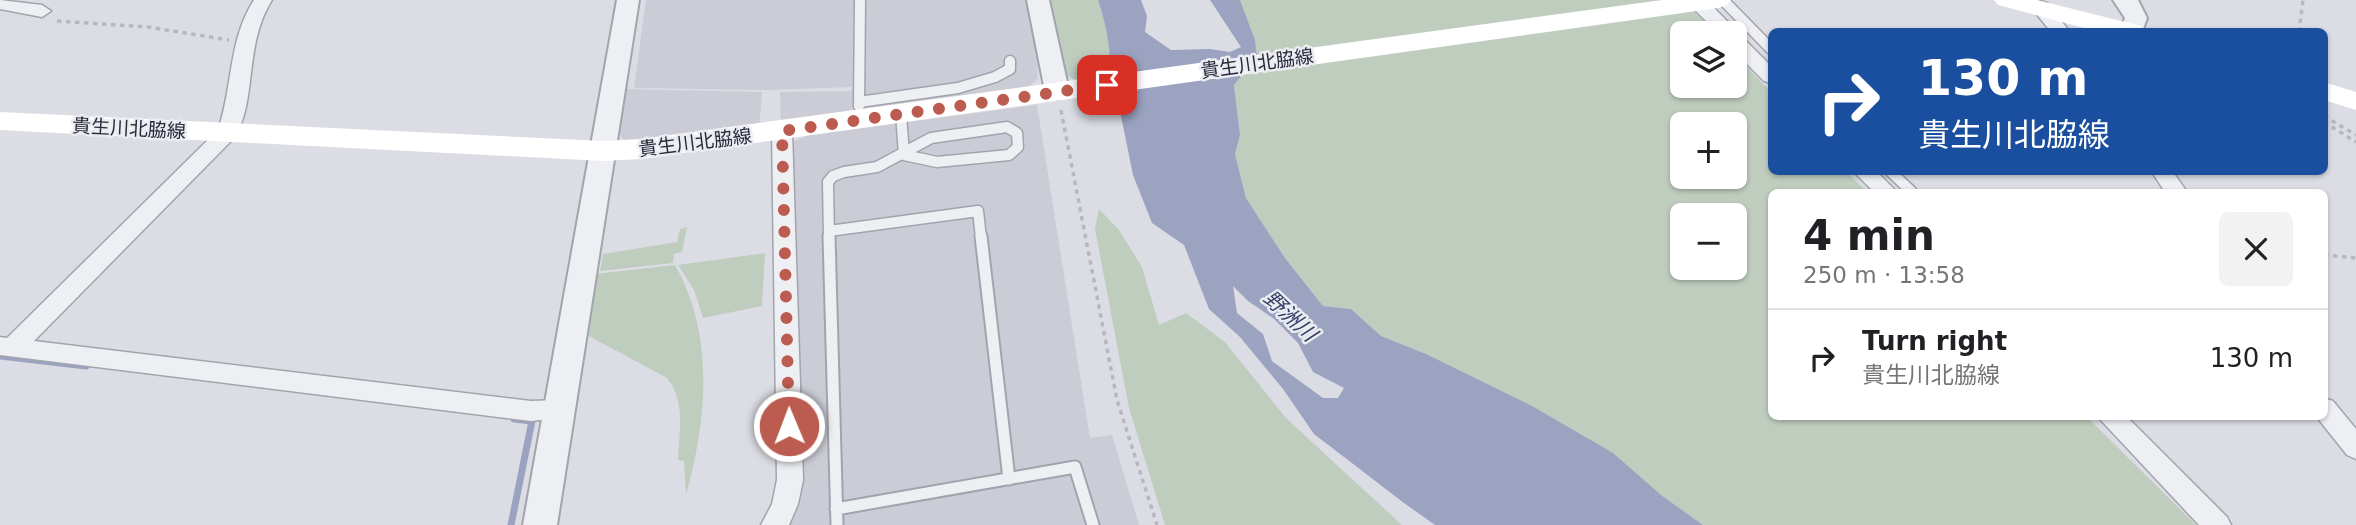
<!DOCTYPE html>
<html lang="en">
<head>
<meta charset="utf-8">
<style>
  body { margin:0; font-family:"DejaVu Sans","Noto Sans JP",sans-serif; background:#f2f2f2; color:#202124; height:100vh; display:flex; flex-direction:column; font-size:26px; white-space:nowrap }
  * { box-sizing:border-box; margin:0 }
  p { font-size:23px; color:#757577 }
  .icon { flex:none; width:38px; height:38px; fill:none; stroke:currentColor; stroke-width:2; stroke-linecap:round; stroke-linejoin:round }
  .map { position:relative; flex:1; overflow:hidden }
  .drawer { position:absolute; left:1768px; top:189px; width:560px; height:231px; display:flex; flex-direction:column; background:#fff; border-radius:10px; box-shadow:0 2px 5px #0004 }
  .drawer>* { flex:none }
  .top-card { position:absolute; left:1768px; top:28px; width:560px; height:147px; border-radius:10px; box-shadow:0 2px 5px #0004; background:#1a4fa0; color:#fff; overflow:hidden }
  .buttons { position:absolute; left:1670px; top:21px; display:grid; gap:14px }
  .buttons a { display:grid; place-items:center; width:77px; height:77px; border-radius:10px; background:#fff; box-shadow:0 2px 5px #0004; font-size:35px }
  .pin { position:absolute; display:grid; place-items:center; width:60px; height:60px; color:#fff; margin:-30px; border-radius:14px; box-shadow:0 4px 10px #0006 }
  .me { position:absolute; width:77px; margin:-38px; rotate:359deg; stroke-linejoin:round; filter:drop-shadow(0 0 5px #0008) }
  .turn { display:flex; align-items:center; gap:24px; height:147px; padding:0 35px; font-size:32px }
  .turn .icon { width:91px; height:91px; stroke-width:2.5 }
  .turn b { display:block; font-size:49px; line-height:60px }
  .round { display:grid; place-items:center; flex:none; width:74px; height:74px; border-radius:10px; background:#f2f2f2 }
  .headline { display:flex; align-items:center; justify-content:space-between; height:119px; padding:0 35px }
  h1 { font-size:42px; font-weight:700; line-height:52px }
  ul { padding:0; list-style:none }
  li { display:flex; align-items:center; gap:21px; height:98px; padding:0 35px; border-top:2px solid #e0e0e0 }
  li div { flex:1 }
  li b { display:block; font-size:26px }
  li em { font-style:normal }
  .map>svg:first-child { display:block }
  .built { fill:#cbccd5 }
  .green { fill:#bfcdbf; fill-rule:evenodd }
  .water { fill:#9ba3c1; fill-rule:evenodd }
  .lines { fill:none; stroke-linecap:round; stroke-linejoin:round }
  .stream { stroke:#9ba3c1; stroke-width:7 }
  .service-far1-casing { stroke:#a2a4ad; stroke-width:13 }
  .service-casing { stroke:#a2a4ad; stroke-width:15 }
  .minor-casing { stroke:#a2a4ad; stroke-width:3 }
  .tertiary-casing { stroke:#a2a4ad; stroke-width:4 }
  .path { stroke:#b7b8bf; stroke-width:3.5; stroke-dasharray:4.5 4.5; stroke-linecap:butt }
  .service-far1 { stroke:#eeeff3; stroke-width:10 }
  .service { stroke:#eeeff3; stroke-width:11 }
  .minor { fill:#eeeff3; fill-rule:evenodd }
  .tertiary { fill:#eeeff3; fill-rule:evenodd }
  .secondary { fill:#fff; fill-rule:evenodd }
  .route { stroke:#bc5b4f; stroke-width:12; stroke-dasharray:0 21.6 }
  .labels { text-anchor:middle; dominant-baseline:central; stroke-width:5; stroke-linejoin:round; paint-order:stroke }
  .street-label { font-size:19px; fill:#282a39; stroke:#ebecf2 }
  .water-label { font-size:21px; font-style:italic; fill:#374068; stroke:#ebecf2 }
</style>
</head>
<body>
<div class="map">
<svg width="2356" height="525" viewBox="0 0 2356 525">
  <rect width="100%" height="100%" fill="#dcdde4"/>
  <!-- built -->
  <path class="built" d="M646,0H856L853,61L857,0H1026L1038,54L1037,80L1021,92L781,120L780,92L851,91L852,87L768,90L634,88Z
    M624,89L762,92L759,129L625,143L617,127Z
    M1037,105L1090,438L1112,435L1139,525H786L798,502L803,475L790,143L809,135Z"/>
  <!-- green -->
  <path class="green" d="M1048,0H1098L1110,37L1111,78C1092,81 1078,85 1063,72Z
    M1240,0H1683L1715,33H1682V86H1734V54L1771,92V172H1847L1867,192H1771V416L2087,417L2196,525H1703L1661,495L1426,354L1381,336L1351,309L1323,306L1285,258L1246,198L1235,154L1240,135L1234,85L1257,57L1255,40ZM1682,124H1734V177H1682ZM1682,215H1734V268H1682Z
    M1099,209L1119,230L1142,267L1159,325L1186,313L1225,342L1286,418L1402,525H1165L1129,408L1095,229Z
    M687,227L682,252L674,254L673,263L600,271L603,254L677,242L680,229Z
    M765,253L762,306L703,318L694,290L678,265Z
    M675,265C715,336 707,419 686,495L684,461L678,460C679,431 686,402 667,378L587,335L595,274Z"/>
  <!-- water -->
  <path class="water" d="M1098,0H1141L1147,16L1145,32L1171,50L1210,49L1230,52L1241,47L1210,0H1240L1255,40L1257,57L1234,85L1240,135L1235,154L1246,198L1285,258L1323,306L1351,309L1381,336L1426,354L1532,406L1613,453L1661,495L1703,525H1435L1404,503L1314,434L1283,389L1240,337L1209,309L1184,245L1152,223L1133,175L1119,106L1108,97C1113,62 1109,33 1098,0ZM1233,286L1248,301L1274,319L1298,343L1313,372L1344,388L1338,398H1323L1272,361L1263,334L1237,313Z"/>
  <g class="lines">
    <!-- stream -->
    <path class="stream" d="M0,356L86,366
      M511,525L532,421L514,419"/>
    <defs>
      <path id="service-far1" d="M1723,0L1771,49
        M859,102L958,88L995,77L1010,69V61
        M859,106L860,0
        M901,114L904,155
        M1891,172L1912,192
        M829,231L978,211L981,238
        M829,238L828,182L833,176L844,172L877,167L931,138L1007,127L1017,133L1018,147L1009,155L937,162L904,155"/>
      <path id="service" d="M829,236L837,525
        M981,236L1009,479
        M836,509L1075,467L1093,525"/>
      <path id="minor" d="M0,0L42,5L51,11L42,17L0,9Z
        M254,0H272C243,46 258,100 234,138L34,341L531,401L560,400L569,403L573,410L569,417L531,421L0,355V337L7,338L218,130C233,87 228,40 254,0Z
        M1690,0H1706L1735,29L1736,35L1741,36L1771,66V83L1764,81L1734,51V33H1718L1691,6Z
        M2040,1L2047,3L2070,32H2051L2031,7Z
        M782,124L789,126L792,131L803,480L798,504L789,525H761L772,504L777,480L772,131L775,126Z
        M1854,172H1877L1897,192H1874Z
        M2152,172H2173L2187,192H2165Z
        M2324,398L2333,401L2356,429V459L2347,455L2316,416H2324Z
        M2097,416H2126L2227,517L2231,525H2199Z"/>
      <path id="tertiary" d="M617,0H639L557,525H523Z
        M1027,0H1049L1069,91L1066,96L1057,99L1048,96L1045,91Z
        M2113,0H2138L2147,18L2142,32H2120L2125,18Z"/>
    </defs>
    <!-- service-far1 casing -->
    <use href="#service-far1" class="service-far1-casing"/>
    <!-- service casing -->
    <use href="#service" class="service-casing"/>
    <!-- minor casing -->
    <use href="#minor" class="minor-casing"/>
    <!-- tertiary casing -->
    <use href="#tertiary" class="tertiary-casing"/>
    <!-- path -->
    <path class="path" d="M57,21L148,27L229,40
      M2299,32L2303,0
      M1061,110L1117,400L1157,525
      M2324,116L2356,135
      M2324,122L2356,142
      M2324,255L2356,258"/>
    <!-- service-far1 -->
    <use href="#service-far1" class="service-far1"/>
    <!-- service -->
    <use href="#service" class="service"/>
    <!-- minor -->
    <use href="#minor" class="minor"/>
    <!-- tertiary -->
    <use href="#tertiary" class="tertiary"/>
    <!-- secondary -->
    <path class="secondary" d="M1662,0H1731L1727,5L1718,8L641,159L603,161L0,130V112L603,141L641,139Z
      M1994,0H2037L2141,26L2145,32H2099L1998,5Z
      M2324,82L2356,92V110L2324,100Z"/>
  </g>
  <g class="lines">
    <!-- route -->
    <path class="route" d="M789,426L782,131L1107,85"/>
  </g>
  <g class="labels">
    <!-- street labels -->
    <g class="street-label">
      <text transform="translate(1257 63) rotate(-8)">貴生川北脇線</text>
      <text transform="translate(129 128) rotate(3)">貴生川北脇線</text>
      <text transform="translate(695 142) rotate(-7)">貴生川北脇線</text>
    </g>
    <!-- water labels -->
    <g class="water-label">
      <text transform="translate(1290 316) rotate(43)">野洲川</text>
    </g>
  </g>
</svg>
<div class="buttons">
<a><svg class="icon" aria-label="layers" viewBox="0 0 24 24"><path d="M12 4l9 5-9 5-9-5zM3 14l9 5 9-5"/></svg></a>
<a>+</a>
<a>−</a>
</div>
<div class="pin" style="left:1107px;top:85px;background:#d93025"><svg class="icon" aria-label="arrive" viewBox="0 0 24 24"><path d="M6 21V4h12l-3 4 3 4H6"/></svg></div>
<svg class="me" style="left:789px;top:426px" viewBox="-20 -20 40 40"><circle r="17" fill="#bc5b4f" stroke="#fff" stroke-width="3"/><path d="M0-11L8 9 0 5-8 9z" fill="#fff"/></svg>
<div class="top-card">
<div class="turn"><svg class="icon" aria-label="right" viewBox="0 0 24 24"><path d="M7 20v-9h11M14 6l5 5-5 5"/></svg><div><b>130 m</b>貴生川北脇線</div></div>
</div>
<section class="drawer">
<div class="headline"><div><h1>4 min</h1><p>250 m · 13:58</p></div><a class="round"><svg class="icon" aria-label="close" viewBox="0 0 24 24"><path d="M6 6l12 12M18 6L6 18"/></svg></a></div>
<ul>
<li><svg class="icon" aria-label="right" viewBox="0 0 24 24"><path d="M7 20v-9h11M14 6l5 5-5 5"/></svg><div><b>Turn right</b><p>貴生川北脇線</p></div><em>130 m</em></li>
</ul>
</section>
</div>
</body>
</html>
